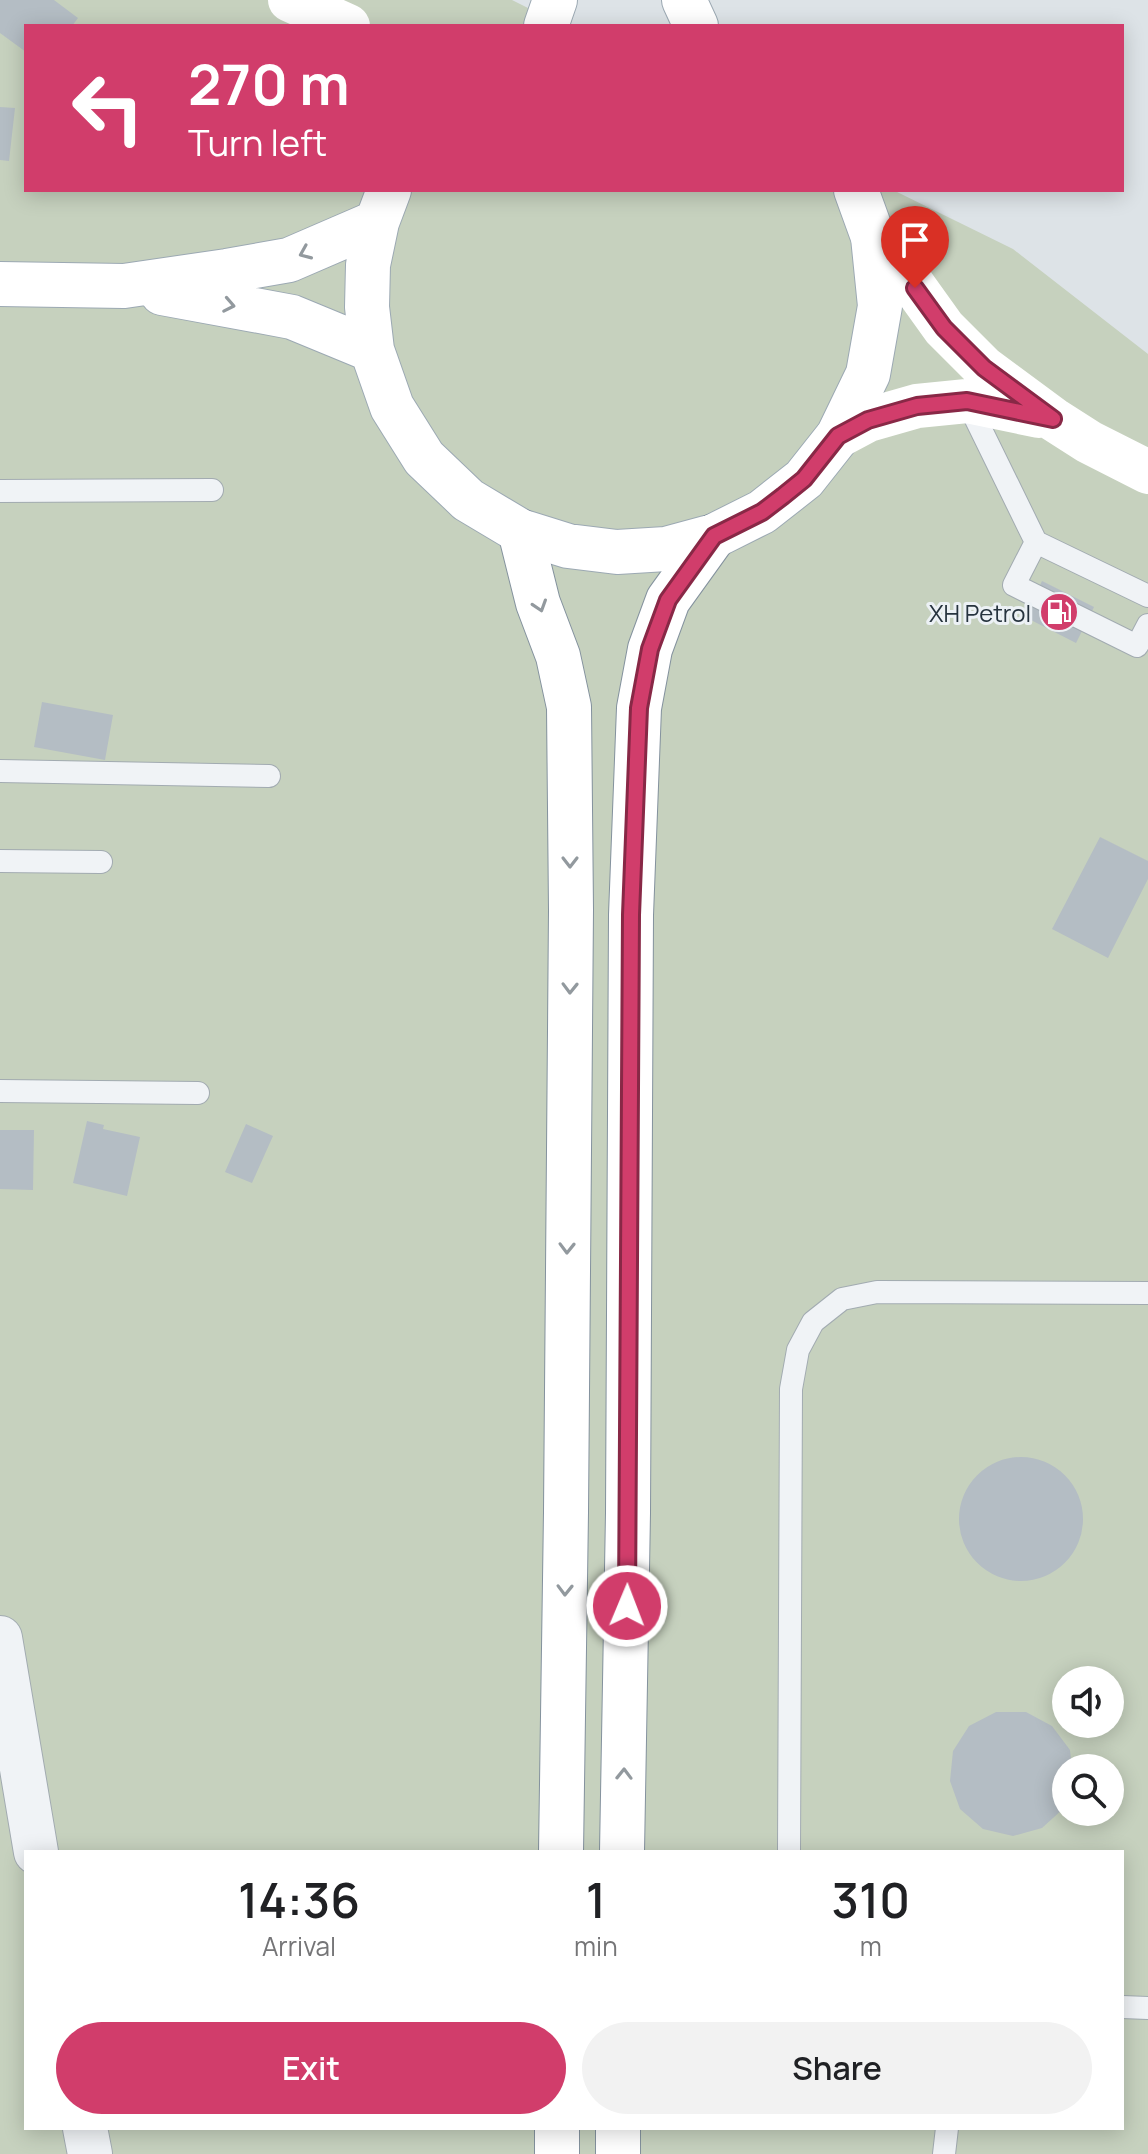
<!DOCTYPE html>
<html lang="en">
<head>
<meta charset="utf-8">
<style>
  body { margin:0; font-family:Manrope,sans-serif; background:#f2f2f2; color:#202124; height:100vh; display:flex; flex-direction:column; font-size:30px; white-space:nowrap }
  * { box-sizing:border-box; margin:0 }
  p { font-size:26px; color:#757577 }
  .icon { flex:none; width:44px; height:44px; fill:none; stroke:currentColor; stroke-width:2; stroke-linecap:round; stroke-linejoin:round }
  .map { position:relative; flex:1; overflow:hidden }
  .sheet { position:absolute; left:24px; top:1850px; width:1100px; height:280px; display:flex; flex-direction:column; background:#fff; border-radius:0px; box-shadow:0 4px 20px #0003 }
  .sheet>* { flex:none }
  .banner { position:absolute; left:24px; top:24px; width:1100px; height:168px; border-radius:0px; box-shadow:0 4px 20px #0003; background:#d13d6b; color:#fff; overflow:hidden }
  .fabs { position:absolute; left:1052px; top:1666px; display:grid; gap:16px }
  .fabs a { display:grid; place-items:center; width:72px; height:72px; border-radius:50%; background:#fff; box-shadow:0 4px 20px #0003; font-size:40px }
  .pin { position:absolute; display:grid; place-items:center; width:68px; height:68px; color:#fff; margin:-82px -34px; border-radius:50% 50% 50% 0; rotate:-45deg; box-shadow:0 0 8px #0007 }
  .pin .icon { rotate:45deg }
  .me { position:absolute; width:88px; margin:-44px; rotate:1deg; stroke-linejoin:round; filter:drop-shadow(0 0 6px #0008) }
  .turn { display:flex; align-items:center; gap:28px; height:168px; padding:0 32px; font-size:36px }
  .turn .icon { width:104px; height:104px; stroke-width:2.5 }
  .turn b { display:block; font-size:56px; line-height:68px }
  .eta { display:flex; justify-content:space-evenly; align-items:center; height:136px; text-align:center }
  .eta b { font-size:48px; font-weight:600; line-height:56px }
  .primary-button { display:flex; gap:16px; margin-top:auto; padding:16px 32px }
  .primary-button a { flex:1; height:92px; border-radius:48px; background:#d13d6b; color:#fff; font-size:32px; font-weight:600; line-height:92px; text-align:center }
  .primary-button a+a { background:#f2f2f2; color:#202124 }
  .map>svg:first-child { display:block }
  .green { fill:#c6d1be; fill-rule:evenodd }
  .building { fill:#b4bdc4 }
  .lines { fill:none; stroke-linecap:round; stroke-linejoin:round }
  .lane-casing { stroke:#a2abb1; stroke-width:24 }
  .street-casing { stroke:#a2abb1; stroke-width:46 }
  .primary-casing { stroke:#9ca9b3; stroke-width:46 }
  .highway-casing { stroke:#84929e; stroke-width:46 }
  .lane { stroke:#f0f3f6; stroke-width:22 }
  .street { stroke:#f0f3f6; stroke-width:44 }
  .secondary { stroke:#fff; stroke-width:44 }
  .primary { stroke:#fff; stroke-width:44 }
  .highway { stroke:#fff; stroke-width:44 }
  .oneway { stroke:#92999e }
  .route-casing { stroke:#882846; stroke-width:20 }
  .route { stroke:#d13d6b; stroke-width:14 }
  .labels { text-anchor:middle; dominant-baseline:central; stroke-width:6; stroke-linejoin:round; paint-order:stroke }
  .poi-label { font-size:24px; fill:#26333e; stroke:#ecf1f5; text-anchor:end }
</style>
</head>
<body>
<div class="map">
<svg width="1148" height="2154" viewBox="0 0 1148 2154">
  <rect width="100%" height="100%" fill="#dde3e7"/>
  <!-- green -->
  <path class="green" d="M0,0H512L564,26H26V190H893L1013,249L1148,354V2154H0ZM1066,1680H1110V1724H1066ZM1066,1768H1110V1812H1066ZM26,1852H1122V2128H26Z"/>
  <!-- building -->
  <path class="building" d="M0,0H54L78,18L72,26H26V52L0,33Z
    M0,107L15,108L9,161L0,160Z
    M1042,581L1094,607L1076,643L1025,617Z
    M42,702L113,715L105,760L34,747Z
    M1100,837L1148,861V879L1108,958L1052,929Z
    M87,1121L104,1125L103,1129L140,1137L127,1196L73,1183Z
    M246,1124L273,1136L252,1183L225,1172Z
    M0,1130H34L33,1190L0,1189Z
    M959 1519a62 62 0 1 1 124 0a62 62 0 1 1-124 0Z
    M996,1712H1026L1052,1726L1070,1750L1072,1768H1066V1803L1064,1808L1042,1828L1013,1836L983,1829L960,1809L950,1781L953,1751L969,1726Z"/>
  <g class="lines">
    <defs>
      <path id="lane" d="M967,401L1036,542L1148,596
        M0,491L212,490
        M1036,542L1014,585L1137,646L1148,625
        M0,771L269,776
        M0,861L101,862
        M0,1091L198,1093
        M789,1852L791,1389L798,1350L813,1322L842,1299L877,1292L1148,1293
        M1122,2007L1148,2008
        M944,2154L947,2128"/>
      <path id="street" d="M0,1638L36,1852
        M85,2128L90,2154"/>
      <path id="primary" d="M684,0L696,26
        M546,26L555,0
        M389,190L377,222L368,265L367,307L372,350L392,407L424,458L468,500L520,531L568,546L617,552L666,549L714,536L762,512L804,479L838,436L868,374L880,306L873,237L856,190
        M0,284L124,286L227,271L289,260L377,222
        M162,293L292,317L372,350"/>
      <path id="highway" d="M520,531L538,603L558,656L569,707L571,910L566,1512L561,1852
        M622,1852L628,1513L631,915L639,708L650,649L668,600L714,536
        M557,2154V2128
        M618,2154V2128"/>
    </defs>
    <!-- lane casing -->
    <use href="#lane" class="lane-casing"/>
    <!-- street casing -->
    <use href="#street" class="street-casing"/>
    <!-- primary casing -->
    <use href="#primary" class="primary-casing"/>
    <!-- highway casing -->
    <use href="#highway" class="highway-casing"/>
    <!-- lane -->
    <use href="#lane" class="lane"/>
    <!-- street -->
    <use href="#street" class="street"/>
    <!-- secondary -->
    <path class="secondary" d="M290,0L348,26
      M873,237L901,268L944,328L984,368L1053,419L1089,442L1148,472
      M838,436L868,420L917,406L967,401L1039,416"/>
    <!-- primary -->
    <use href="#primary" class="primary"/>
    <!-- highway -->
    <use href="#highway" class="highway"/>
  </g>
  <!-- one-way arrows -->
  <defs><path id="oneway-chevron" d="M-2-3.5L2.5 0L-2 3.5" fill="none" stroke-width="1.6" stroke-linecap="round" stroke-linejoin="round" transform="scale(2)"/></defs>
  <g class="oneway">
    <use href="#oneway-chevron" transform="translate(305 253) rotate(157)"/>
    <use href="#oneway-chevron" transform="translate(229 305) rotate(11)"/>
    <use href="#oneway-chevron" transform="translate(540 606) rotate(72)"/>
    <use href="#oneway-chevron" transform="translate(570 862) rotate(90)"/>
    <use href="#oneway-chevron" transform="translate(570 988) rotate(91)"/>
    <use href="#oneway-chevron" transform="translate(567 1248) rotate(91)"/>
    <use href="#oneway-chevron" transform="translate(565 1590) rotate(91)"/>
    <use href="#oneway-chevron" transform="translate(624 1774) rotate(-89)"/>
  </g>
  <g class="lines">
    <defs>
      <path id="route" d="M627,1606L631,915L639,708L650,649L668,600L714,536L762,512L783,496L804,479L838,436L868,420L917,406L967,401L1053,419L984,368L944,328L915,288"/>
    </defs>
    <!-- route casing -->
    <use href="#route" class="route-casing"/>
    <!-- route -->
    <use href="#route" class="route"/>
  </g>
  <!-- icons -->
  <defs>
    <symbol id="fuel-disc" viewBox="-11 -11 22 22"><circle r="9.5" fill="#d13d6b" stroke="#ecf1f5"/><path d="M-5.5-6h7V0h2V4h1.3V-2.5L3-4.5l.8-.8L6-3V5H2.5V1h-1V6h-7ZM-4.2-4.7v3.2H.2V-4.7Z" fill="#fff"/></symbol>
  </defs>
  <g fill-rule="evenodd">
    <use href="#fuel-disc" x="1037" y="590" width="44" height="44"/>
  </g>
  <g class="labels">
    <!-- poi labels -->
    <g class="poi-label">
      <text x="1031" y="612">XH Petrol</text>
    </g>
  </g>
</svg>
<div class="fabs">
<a><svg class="icon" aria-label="sound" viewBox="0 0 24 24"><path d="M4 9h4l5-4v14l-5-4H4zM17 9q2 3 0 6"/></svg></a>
<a><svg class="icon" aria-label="search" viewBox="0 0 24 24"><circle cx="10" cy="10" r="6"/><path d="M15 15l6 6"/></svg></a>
</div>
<div class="pin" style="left:915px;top:288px;background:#d93025"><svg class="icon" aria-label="arrive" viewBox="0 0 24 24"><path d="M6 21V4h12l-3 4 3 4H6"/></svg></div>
<svg class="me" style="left:627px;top:1606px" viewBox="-20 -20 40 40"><circle r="17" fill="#d13d6b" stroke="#fff" stroke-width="3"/><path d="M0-11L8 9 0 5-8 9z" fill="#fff"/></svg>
<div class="banner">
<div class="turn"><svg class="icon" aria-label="left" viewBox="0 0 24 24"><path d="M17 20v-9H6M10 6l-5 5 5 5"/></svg><div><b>270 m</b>Turn left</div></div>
</div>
<section class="sheet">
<div class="eta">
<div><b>14:36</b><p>Arrival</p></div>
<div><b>1</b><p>min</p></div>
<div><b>310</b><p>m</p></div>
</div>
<div class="primary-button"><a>Exit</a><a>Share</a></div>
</section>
</div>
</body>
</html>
